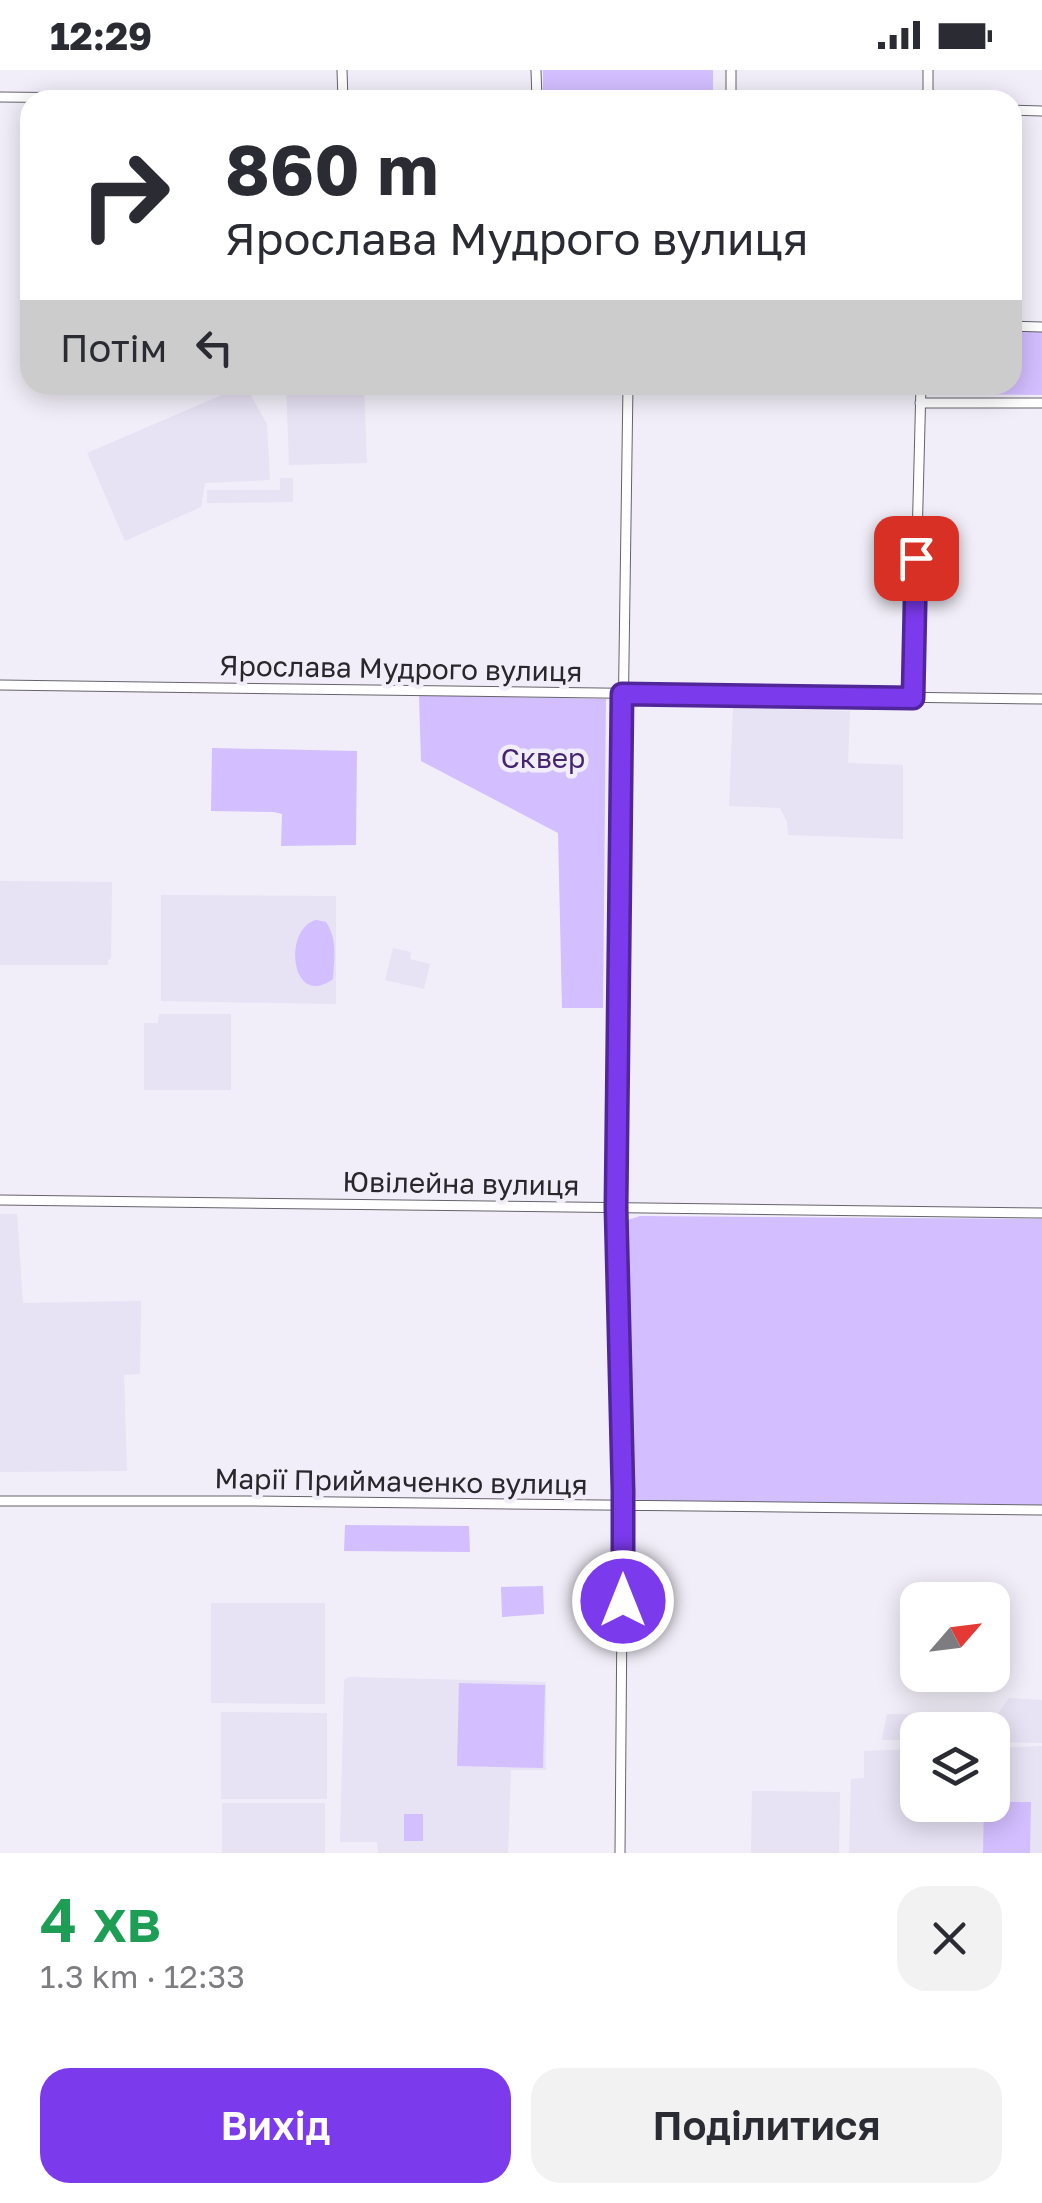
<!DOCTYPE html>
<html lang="uk">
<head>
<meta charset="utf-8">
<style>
  body { margin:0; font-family:"Golos Text",sans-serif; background:#f2f2f3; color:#2b2b33; height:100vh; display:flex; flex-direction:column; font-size:38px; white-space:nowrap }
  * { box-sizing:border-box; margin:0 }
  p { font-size:32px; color:#7c7c81 }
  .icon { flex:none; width:55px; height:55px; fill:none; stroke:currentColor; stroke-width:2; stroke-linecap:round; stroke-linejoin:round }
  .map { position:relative; height:1783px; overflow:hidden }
  .details { display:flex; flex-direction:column; background:#fff; flex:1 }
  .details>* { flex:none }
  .banner { position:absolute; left:20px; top:20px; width:1002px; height:305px; border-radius:30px; box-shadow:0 5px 25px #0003; background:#fff; color:#2b2b33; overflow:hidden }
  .needle { width:65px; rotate:62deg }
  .tools { position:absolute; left:900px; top:1512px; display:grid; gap:20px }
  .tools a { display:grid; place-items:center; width:110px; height:110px; border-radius:20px; background:#fff; box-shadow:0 5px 25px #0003; font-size:50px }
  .pin { position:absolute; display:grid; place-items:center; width:85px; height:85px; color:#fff; margin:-42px; border-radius:20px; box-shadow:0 5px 15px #0006 }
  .me { position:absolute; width:110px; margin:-55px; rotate:0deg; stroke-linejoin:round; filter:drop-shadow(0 0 8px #0008) }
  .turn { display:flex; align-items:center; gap:35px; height:210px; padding:0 40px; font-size:45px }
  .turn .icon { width:130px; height:130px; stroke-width:2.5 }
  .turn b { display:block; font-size:70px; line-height:85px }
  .then { display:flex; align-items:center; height:95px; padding:0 40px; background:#0003; gap:20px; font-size:38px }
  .round { display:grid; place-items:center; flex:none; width:105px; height:105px; border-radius:30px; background:#f2f2f3 }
  .overview { display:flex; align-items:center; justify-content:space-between; height:170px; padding:0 40px }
  h1 { font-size:60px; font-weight:600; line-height:75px; color:#1e9e55 }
  .button { display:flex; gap:20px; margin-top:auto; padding:20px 40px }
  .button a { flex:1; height:115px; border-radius:30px; background:#7c3aed; color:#fff; font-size:40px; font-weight:600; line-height:115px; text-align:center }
  .button a+a { background:#f2f2f3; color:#2b2b33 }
  .status { display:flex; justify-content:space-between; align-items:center; height:70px; padding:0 50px; background:#fff; direction:ltr }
  .status svg { height:28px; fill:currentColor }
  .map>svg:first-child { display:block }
  .built { fill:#e7e2f4 }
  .green { fill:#d3beff }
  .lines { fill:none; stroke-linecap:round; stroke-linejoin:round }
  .minor-casing { stroke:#66636c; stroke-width:11 }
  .minor { stroke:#fff; stroke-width:9 }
  .route-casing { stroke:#51269a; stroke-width:25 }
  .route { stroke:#7c3aed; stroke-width:18 }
  .labels { text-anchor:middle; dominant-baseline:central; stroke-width:9; stroke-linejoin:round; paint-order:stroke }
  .street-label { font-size:28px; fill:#29272b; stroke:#f1eef9 }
  .park-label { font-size:28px; fill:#452571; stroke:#f1eef9 }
</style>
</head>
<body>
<div class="status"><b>12:29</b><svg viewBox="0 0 49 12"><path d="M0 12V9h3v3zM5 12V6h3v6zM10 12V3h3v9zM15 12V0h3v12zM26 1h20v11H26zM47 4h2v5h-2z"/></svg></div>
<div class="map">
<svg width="1042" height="1783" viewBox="0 0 1042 1783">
  <rect width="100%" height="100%" fill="#f1eef9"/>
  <!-- built -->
  <path class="built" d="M245,315L267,354L270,410L205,413L201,437L125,471L87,383Z
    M286,315H364L367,393L289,395Z
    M280,408H293V432L207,433V420H280Z
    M733,638L850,641L848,693L903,695V769L788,765L787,752L780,738L729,736Z
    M0,811L112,812L111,889L108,890V895H0Z
    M161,825L336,826V934L161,931Z
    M393,878L411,882L410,889L430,894L424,919L385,910Z
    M159,944H231V1020H144V953H158Z
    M0,1144H17L23,1233L141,1231L140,1304L124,1305L127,1401L0,1402Z
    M211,1533H325V1634L211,1633Z
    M349,1607L546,1612V1700H511L508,1783H378L377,1772H340L344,1610Z
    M1009,1628L1042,1630V1673L993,1672L992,1660H918L917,1670H882L887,1644L997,1645Z
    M221,1642L327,1643V1729H221Z
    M1042,1676V1783H849L851,1709L864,1708V1681L917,1679L918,1735H992L993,1678Z
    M752,1721L840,1722L839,1783H751Z
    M222,1733H325V1783H222Z"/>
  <!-- green -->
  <path class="green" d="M543,0H713V26L543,25Z
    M1013,260H1042V325L928,324V315H1012Z
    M419,625L606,629L603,938H562L558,763L421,691Z
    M212,678L357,681L356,775L281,776L282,744L274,742L211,741Z
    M316,850L326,852C338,870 334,889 333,909C291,940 282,859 316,850Z
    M640,1146L1042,1149V1435L641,1431L632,1428L628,1421L622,1152Z
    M345,1455L469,1456L470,1482L344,1481Z
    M543,1516L544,1544L502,1547L501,1517Z
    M459,1613L545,1615L543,1698L457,1696Z
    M993,1732H1031L1030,1783H983L984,1735H992Z
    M404,1744H423V1771H404Z"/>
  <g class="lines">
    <defs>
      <path id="minor" d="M342,0L343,30
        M536,0L537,30
        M731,0V30
        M0,27L272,30
        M928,30V0
        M1012,40L1042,41
        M1012,256L1042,257
        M920,333H1042
        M0,615L1042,629
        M913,628L921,315
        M0,1130L1042,1143
        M0,1431H251L1042,1440
        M620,1783L623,1421L616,1138L628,315"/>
    </defs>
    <!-- minor casing -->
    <use href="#minor" class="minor-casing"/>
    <!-- minor -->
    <use href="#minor" class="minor"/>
  </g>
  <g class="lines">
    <defs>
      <path id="route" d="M623,1531V1421L616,1138L622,624L913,628L916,488"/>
    </defs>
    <!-- route casing -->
    <use href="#route" class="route-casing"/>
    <!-- route -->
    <use href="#route" class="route"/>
  </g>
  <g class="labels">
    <!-- street labels -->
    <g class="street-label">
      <text transform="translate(401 598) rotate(1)">Ярослава Мудрого вулиця</text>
      <text transform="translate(461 1113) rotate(1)">Ювілейна вулиця</text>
      <text transform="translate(401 1411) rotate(1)">Марії Приймаченко вулиця</text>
    </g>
    <!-- park labels -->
    <g class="park-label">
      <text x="543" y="687">Сквер</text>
    </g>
  </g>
</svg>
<div class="tools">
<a><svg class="needle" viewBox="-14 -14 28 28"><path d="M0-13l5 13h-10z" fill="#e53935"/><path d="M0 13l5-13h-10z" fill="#7c7c81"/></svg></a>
<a><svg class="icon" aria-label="layers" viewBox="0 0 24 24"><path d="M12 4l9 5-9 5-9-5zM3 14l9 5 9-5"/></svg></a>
</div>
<div class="pin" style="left:916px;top:488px;background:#d93025"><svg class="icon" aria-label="arrive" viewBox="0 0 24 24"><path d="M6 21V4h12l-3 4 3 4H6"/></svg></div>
<svg class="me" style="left:623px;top:1531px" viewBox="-20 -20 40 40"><circle r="17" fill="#7c3aed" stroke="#fff" stroke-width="3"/><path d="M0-11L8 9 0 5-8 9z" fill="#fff"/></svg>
<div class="banner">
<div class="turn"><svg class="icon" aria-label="right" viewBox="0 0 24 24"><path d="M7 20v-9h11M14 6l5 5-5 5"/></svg><div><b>860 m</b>Ярослава Мудрого вулиця</div></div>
<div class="then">Потім<svg class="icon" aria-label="left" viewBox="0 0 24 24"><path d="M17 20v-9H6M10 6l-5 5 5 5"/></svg></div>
</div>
</div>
<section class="details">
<div class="overview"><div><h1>4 хв</h1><p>1.3 km · 12:33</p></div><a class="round"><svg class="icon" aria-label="close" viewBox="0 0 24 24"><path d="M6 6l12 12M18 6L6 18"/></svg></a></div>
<div class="button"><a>Вихід</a><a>Поділитися</a></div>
</section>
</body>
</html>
